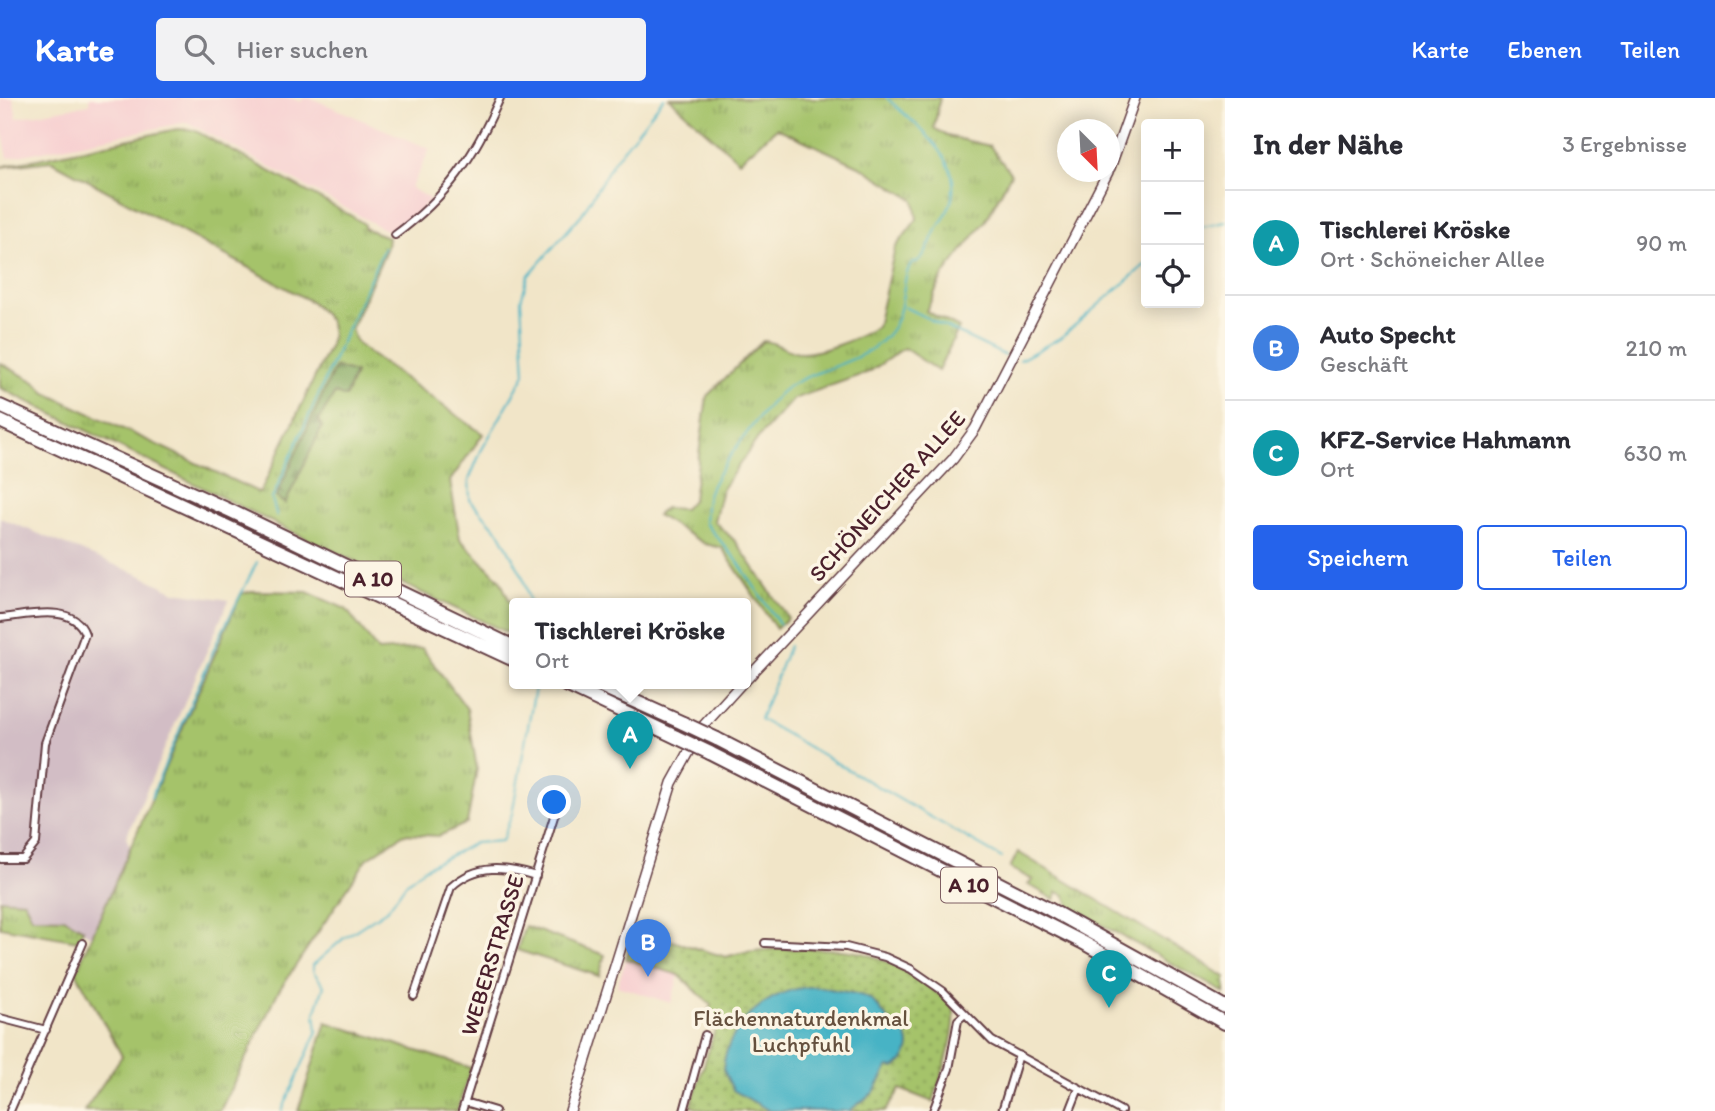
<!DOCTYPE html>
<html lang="de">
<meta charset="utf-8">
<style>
body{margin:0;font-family:Itim,sans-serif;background:#f2f2f3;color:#2b2b33}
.controls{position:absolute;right:21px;top:21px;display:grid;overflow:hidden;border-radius:7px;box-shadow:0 4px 18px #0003}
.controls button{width:63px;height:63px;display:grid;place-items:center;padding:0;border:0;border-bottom:2px solid #e1e1e2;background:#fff;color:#2b2b33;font:35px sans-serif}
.compass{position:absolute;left:1057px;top:21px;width:63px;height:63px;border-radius:50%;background:#fff;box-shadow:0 4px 18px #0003;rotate:156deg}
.you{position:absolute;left:555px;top:705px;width:24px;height:24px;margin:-18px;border:5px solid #fff;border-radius:50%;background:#1a73e8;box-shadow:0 0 0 10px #1a73e833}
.badge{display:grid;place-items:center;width:46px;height:46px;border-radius:50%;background:#2563eb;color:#fff;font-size:23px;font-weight:700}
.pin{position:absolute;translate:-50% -58px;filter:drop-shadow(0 2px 4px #0008)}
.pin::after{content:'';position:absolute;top:37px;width:24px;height:21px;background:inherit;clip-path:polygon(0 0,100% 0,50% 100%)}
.popup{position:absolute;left:509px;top:500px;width:242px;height:91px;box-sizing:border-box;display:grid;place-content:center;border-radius:7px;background:#fff;filter:drop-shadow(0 2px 5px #0005);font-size:23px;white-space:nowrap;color:#7c7c81}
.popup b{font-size:26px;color:#2b2b33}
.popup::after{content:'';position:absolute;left:50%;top:100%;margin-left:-14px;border:14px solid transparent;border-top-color:#fff}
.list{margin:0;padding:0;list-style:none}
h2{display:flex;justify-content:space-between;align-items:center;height:91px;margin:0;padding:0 28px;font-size:30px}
h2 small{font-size:23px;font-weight:400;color:#7c7c81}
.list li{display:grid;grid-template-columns:46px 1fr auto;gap:21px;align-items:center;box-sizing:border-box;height:105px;padding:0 28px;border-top:2px solid #e1e1e2}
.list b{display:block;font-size:26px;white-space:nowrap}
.list p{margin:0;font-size:23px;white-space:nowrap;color:#7c7c81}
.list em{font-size:23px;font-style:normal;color:#7c7c81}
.actions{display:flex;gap:14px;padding:21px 28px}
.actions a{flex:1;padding:16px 0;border:2px solid #2563eb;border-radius:7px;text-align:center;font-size:24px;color:#2563eb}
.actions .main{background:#2563eb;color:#fff}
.icon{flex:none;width:38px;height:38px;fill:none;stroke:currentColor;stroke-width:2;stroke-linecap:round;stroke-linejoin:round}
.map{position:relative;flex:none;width:1225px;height:1013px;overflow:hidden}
header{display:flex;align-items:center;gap:42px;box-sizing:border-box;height:98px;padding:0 35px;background:#2563eb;color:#fff}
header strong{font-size:33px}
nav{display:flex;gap:38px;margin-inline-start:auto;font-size:24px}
.search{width:490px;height:63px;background:#f2f2f3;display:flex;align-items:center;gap:18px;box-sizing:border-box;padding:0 24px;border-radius:7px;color:#7c7c81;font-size:26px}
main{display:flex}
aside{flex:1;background:#fff}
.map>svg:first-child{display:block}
.built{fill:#f7cfd0}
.industrial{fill:#d2bdc5}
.grass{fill:url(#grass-tufts);stroke:#78714b;stroke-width:2;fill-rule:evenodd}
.forest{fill:url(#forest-firs);stroke:#676445;stroke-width:2}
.park{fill:url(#park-dots);stroke:#78714b;stroke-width:2}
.water{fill:#47b3c5;stroke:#486978;stroke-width:2}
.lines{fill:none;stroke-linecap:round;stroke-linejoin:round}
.stream{stroke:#47b3c5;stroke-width:2}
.street-casing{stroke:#633d43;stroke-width:10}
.secondary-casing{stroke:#633d43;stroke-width:12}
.highway-casing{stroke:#633d43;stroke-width:16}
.street{stroke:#fff;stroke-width:6}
.secondary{stroke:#fff;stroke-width:9}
.highway{stroke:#fff;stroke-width:12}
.highway-bridge-casing{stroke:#633d43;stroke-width:16;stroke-linecap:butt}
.highway-bridge{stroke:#fff;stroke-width:12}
.labels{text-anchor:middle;stroke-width:7;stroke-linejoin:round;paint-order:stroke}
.shield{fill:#fcf5e5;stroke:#7f5f63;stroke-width:2}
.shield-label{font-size:21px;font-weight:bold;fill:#4a1f2b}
.street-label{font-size:23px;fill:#4a1f2b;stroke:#fcf5e5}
.park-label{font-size:23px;fill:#65503e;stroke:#fcf5e5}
</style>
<header>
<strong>Karte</strong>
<div class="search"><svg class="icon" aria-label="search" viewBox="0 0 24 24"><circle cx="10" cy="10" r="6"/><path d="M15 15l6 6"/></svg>Hier suchen</div>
<nav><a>Karte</a><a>Ebenen</a><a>Teilen</a></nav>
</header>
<main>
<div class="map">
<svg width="1225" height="1013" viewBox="0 0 1225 1013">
<defs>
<pattern id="grass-tufts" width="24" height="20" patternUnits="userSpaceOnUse" patternTransform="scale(1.75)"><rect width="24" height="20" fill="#a5c36b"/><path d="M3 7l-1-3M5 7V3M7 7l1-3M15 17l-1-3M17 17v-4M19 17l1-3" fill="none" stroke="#889e58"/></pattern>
<pattern id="forest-firs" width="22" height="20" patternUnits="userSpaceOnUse" patternTransform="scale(1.75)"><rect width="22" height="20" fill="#84a95f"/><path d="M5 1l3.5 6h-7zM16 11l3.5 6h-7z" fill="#6e894f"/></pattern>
<pattern id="park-dots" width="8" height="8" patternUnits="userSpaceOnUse" patternTransform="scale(1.75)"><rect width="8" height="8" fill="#a5c36b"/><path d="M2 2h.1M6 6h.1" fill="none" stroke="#889e58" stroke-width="1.8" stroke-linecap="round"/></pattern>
</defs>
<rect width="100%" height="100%" fill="#fcf5e5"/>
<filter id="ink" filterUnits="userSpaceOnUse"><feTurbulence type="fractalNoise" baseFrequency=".0143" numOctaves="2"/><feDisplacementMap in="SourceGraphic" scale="14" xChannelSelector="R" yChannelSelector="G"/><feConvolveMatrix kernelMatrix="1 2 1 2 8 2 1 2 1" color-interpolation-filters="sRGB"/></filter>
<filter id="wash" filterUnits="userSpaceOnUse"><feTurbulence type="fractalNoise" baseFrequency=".00686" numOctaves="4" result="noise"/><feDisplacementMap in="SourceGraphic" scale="28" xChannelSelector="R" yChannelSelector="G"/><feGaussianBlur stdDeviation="1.57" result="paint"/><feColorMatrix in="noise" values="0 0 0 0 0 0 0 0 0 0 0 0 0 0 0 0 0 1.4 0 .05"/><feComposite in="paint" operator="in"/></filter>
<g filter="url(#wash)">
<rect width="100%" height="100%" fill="#f1e5c8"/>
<path class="built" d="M0 0H13L17 20 90 6 89 0H291L301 4 303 0H311L430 51 411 90 431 102 393 136 187 24 8 60 0 23Z
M626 861 679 877 671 905 617 888Z"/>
<path class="industrial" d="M0 420 140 477 175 494 229 502 126 739 130 749 92 839 64 820 31 819 24 803 0 801Z"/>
<path class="grass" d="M669 0H940L934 30 947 38 990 48 1011 76 986 122 942 179 926 213 959 230 938 273 904 250 869 274 793 301 758 340 722 391 714 423 736 444 788 520 776 531 722 450 705 446 657 417 664 410 684 411 693 401 707 298 763 243C776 244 783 251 794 254 812 260 861 239 877 229L895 150 917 121 914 102 859 68 777 30 739 63Z
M177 31 194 32 350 117 364 126V130L388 139 387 149 351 231 356 244 367 254 483 336 450 383 460 441 500 482 514 513V538L284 430 0 290V265L35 284 46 295 260 395 330 247C336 225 326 217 310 203L52 63 0 69ZM336 269 355 276 346 298 335 295 319 322 322 329 284 405 276 399Z
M251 493 307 494 346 511 378 553 422 550 467 611 477 671 467 725 439 738 404 736 367 761 278 894 220 1013H84L122 958 76 874 241 496Z
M1018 754 1225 879V895L1070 809 1065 797 1057 794 1055 802 1028 786 1033 782 1010 770Z
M0 801 24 803 32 819 64 820 83 831 77 843 0 829Z
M525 828 605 857 599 878 517 852Z
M326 924 471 970 457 1013H298Z"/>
<path class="forest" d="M335 269 355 275 345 299 335 295 319 322 322 329 285 406 276 399Z"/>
<path class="park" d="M635 832 726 859C754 848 844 848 872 858 901 867 927 889 952 905 961 928 940 980 933 1004L900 991 886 1013H706L691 1008 715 932 705 923 711 907 679 877 626 861Z"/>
<path class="water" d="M822 889C836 893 853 894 866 899 879 905 883 918 893 927 895 930 900 931 902 933 916 945 906 962 895 970L888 969 874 994 849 1013H770L733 992 723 971C727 923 776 885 822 889Z"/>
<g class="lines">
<path class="stream" d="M1199 130 1225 124
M904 209 1004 257
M1020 262 1060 240 1146 166
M277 419 272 401 384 149
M530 505 522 477 499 434 470 402 469 382 481 353 525 276 521 202 528 178 582 116 614 63 664 0
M780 527 736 461 705 425C706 416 705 403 709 394 716 374 768 304 785 291 817 268 867 267 891 232 906 212 901 179 911 167 915 163 917 165 920 161 929 154 931 138 938 129 980 72 927 38 887 0
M789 548 760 621 1002 760
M151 700 217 544 257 464
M282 1013 317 933 315 915 324 888 313 873V867L344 840 388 811 407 784 425 770 475 745 502 743 512 716 535 590"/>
</g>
</g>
<g filter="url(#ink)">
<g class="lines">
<defs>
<path id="street" d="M395 137C448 98 474 59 500 0
M0 520C26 518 74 504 85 536L45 645 36 745 23 761H0
M765 845 846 849 885 859 911 871 943 893 992 943 1121 1013
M414 898 451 789C477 765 505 769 536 778
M0 920 46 932
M465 1004 495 1013
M10 1013 83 845
M462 1013 556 712
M684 1013 705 937
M933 1013 949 971 958 922 964 917
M1002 1013 1019 957
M1070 1013 1079 990"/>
<path id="secondary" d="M1110 70 1135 0
M746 582 953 361 975 331 1108 74
M570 1013 672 685 704 627 742 585"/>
<path id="highway" d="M0 308 231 413 514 549
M0 323 514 562
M562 585 676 639
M594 585 683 625
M717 641 1049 811 1225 909
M710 655 1082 844 1225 925"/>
</defs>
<use href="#street" class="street-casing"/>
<use href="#secondary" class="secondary-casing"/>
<use href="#highway" class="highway-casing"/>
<use href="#street" class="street"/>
<use href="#secondary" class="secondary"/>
<use href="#highway" class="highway"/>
<defs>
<path id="highway-bridge" d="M683 625 717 641
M676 639 710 655"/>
</defs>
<use href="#highway-bridge" class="highway-bridge-casing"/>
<use href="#highway-bridge" class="highway-bridge"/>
</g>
</g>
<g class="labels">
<g class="shield">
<rect x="345" y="463.5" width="56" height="35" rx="5"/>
<rect x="941" y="769.5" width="56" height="35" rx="5"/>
</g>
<g class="shield-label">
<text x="373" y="488">A 10</text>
<text x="969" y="794">A 10</text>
</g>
<g class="street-label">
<text transform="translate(887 398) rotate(-48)" y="8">SCHÖNEICHER ALLEE</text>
<text transform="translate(492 857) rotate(-73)" y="8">WEBERSTRASSE</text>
</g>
<g class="park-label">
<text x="801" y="928">Flächennaturdenkmal<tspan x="801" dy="26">Luchpfuhl</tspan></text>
</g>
</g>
</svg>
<div class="controls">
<button>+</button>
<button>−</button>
<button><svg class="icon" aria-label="locate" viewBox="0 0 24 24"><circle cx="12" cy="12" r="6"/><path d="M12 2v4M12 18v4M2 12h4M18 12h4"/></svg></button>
</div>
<svg class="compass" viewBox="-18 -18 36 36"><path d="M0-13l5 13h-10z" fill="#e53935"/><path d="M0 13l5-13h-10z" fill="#7c7c81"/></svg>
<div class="you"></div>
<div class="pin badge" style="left:630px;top:671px;background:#0f9aa8">A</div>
<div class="popup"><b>Tischlerei Kröske</b>Ort</div>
<div class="pin badge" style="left:648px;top:879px;background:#3f7fe0">B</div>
<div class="pin badge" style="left:1109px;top:910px;background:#0f9aa8">C</div>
</div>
<aside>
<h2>In der Nähe<small>3 Ergebnisse</small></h2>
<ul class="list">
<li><span class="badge" style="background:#0f9aa8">A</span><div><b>Tischlerei Kröske</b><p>Ort · Schöneicher Allee</p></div><em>90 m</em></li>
<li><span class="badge" style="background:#3f7fe0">B</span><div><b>Auto Specht</b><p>Geschäft</p></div><em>210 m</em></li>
<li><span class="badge" style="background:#0f9aa8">C</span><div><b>KFZ-Service Hahmann</b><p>Ort</p></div><em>630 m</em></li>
</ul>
<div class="actions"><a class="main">Speichern</a><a>Teilen</a></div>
</aside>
</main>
